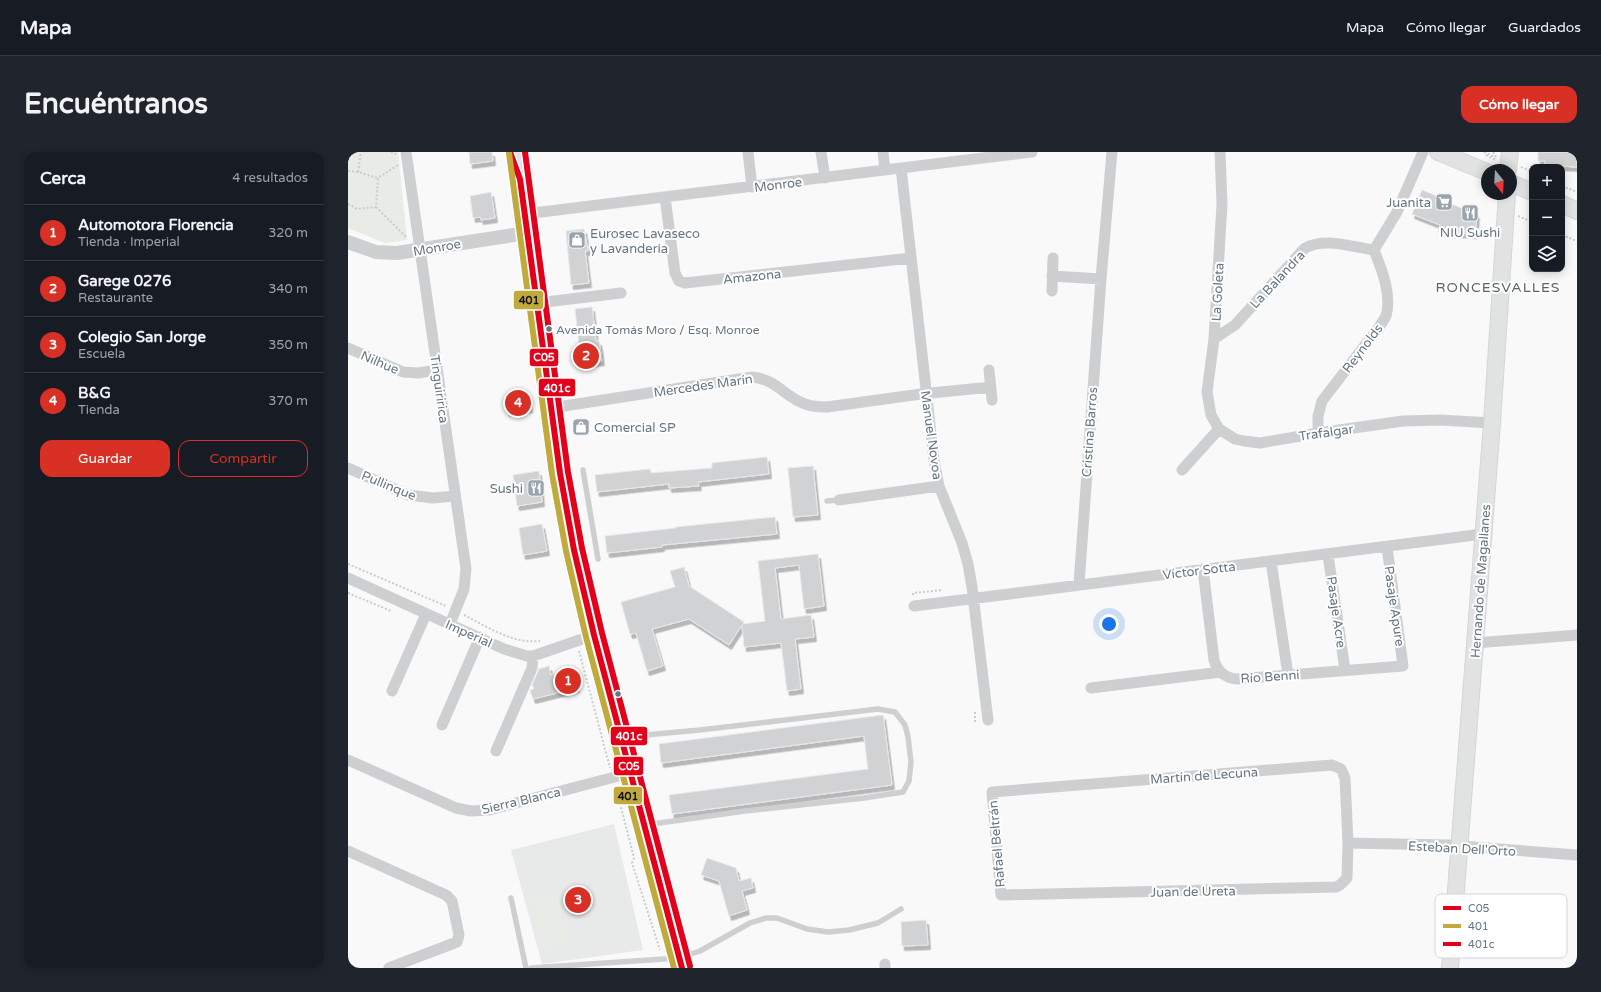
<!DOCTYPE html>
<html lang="es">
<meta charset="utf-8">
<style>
body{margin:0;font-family:"Varela Round",sans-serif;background:#20242c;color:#f1f3f6}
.controls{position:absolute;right:12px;top:12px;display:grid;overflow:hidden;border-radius:8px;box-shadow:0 2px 10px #0003}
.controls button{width:36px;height:36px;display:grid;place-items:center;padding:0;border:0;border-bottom:1px solid #363941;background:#171b24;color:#f1f3f6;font:20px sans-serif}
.compass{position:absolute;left:1133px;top:12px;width:36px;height:36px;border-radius:50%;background:#171b24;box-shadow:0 2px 10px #0003;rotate:162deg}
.you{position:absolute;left:761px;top:472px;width:14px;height:14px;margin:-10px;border:3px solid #fff;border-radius:50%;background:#1a73e8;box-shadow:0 0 0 6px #1a73e833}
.badge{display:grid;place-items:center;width:26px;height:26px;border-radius:50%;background:#d93025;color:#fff;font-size:13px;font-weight:700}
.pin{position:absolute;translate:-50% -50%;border:2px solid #fff;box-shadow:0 1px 4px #0006}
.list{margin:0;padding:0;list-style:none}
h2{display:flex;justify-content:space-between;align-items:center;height:52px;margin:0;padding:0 16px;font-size:17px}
h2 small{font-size:13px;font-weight:400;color:#9ea1a6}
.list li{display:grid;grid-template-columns:26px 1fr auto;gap:12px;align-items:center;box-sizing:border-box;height:56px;padding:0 16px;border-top:1px solid #363941}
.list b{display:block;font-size:15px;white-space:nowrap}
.list p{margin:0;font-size:13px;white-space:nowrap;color:#9ea1a6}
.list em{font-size:13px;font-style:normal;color:#9ea1a6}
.actions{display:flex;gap:8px;padding:12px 16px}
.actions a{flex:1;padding:9px 0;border:1px solid #d93025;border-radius:12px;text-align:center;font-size:14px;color:#d93025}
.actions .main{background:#d93025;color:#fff}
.icon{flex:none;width:22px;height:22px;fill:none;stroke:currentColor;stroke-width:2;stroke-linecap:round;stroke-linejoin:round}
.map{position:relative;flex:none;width:1229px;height:816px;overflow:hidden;border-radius:12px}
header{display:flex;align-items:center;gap:24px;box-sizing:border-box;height:56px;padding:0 20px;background:#171b24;border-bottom:1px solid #363941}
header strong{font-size:19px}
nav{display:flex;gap:22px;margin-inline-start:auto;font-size:14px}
.intro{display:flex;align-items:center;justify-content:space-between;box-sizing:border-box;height:96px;padding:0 24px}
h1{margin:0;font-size:28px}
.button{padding:10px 18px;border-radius:12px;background:#d93025;color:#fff;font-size:14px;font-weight:700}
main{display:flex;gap:24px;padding:0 24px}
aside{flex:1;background:#171b24;border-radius:12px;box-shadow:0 2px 10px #0003}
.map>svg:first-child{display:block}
.built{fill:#e8e9e9}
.green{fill:#e8ebe6}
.building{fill:#d0d2d3;stroke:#e8e8e8;filter:url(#shadow)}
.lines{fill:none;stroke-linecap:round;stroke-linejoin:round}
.secondary-casing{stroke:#d5d6d7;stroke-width:18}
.path{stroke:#cbcccd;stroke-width:2;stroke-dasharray:2 2;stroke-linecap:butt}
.service{stroke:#cecfd0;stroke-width:5.5}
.minor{stroke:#cecfd0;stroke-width:11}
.tertiary{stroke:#cecfd0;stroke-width:14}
.secondary{stroke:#e1e2e2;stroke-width:16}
.bus-1-casing{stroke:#fff;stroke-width:9}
.bus-2-casing{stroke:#fff;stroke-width:9}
.bus-3-casing{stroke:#fff;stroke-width:9}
.bus-1{stroke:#e2001a;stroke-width:6}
.bus-2{stroke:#c0aa3c;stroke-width:6}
.bus-3{stroke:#e2001a;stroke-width:6}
.bus-dot{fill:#657683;stroke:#fff;stroke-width:1.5}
.labels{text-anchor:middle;stroke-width:4;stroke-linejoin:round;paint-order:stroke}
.bus-label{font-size:12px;fill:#657683;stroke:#fff;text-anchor:start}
.street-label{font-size:13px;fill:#657683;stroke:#fff}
.poi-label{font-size:13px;fill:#657683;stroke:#fff;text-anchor:end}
.neighbourhood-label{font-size:14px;letter-spacing:1px;fill:#57646e;stroke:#fff}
.key{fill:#fff;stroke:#d1d6da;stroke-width:1}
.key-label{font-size:11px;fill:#657683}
.line-badge{stroke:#fff;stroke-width:1.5}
.badge-label{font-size:11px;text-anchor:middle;font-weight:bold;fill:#fff}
.pale-badge-label{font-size:11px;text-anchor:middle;font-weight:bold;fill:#111}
</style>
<header>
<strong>Mapa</strong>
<nav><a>Mapa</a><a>Cómo llegar</a><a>Guardados</a></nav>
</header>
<div class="intro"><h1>Encuéntranos</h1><a class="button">Cómo llegar</a></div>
<main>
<aside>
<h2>Cerca<small>4 resultados</small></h2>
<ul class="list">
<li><span class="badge">1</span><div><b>Automotora Florencia</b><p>Tienda · Imperial</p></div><em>320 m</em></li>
<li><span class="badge">2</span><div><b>Garege 0276</b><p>Restaurante</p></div><em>340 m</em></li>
<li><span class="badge">3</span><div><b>Colegio San Jorge</b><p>Escuela</p></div><em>350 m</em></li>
<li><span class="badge">4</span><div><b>B&amp;G</b><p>Tienda</p></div><em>370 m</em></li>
</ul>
<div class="actions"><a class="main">Guardar</a><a>Compartir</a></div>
</aside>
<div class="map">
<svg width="1229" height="816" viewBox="0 0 1229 816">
<defs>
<filter id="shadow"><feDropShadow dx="2.5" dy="4.5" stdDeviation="0" flood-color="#0004"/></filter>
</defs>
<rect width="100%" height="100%" fill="#f9f9f9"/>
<path class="built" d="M266 672 295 798 194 812 163 698Z"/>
<path class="green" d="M0 0H50L59 88 37 91 0 76Z
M209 742 220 790 196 796 184 748Z"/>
<path class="building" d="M121 0H144L145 9 122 12Z
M1190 0H1229V15L1197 13V9H1190Z
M1074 38 1103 50V52L1129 62 1127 82 1090 80 1092 73 1064 62Z
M143 40 147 66 133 68 132 65 125 66 122 44Z
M236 77 240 99H237L241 131 223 133 218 79Z
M244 155 248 189H251L254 209 233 212 227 157Z
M180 243 182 256 159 260 157 246Z
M419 305 421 322 350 330 351 334 321 336V332L249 340 247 323 302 317 303 321 364 316V311Z
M465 314 470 363 445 365 440 316Z
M191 319 194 350 169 354 165 323Z
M427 365 429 382 314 393V395L259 401 257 384 328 376V375Z
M194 372 199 399 175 403 171 376Z
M470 402 476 454 456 457 451 413 427 416 433 467 463 463 466 485 447 487 453 537 439 539 433 491 396 495 394 473 381 493 341 467 304 477 315 514 299 519 288 481 282 482 273 450 327 435 322 419 336 415 341 434 396 470 395 472 417 469 410 409Z
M201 514 203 523 220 518 226 522 229 536 185 547 182 538 186 537 184 533 191 517Z
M535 563 544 633 324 662 321 643 520 617 516 584 313 611 311 592Z
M359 706 388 716 391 729 403 726 405 736 394 739 399 758 381 764 371 729 353 723Z
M578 768 580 793 554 794 553 770Z"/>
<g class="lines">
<defs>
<path id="secondary" d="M169 0 212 321 226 398 246 483 334 816
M1090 0 1139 20
M1160 18 1162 0
M1163 31 1184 40
M1214 52 1229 59
M1102 816 1144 271 1159 42"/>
</defs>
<use href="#secondary" class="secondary-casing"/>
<path class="path" d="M43 0 48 2
M1136 0 1147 5
M1145 0 1148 5
M1138 3 1148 8
M1173 15 1184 20
M0 19 10 20 30 26
M10 20 13 0
M1214 34 1229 40
M0 52 9 57 28 55 30 26 50 13
M28 55 59 86
M1170 64 1184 70
M1214 83 1229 89
M0 412 98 454
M0 441 43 459
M565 443V441L595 438
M116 463C140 475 164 492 192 489
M231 499 262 616
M627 560V569H629
M268 636 286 706 284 711 312 798"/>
<path class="service" d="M235 318 250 407
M479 349 491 348
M275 585 352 578 530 557 547 560 557 573 560 585 563 610 561 629 555 640 516 646 397 659 297 673
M163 746 178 816
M183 816 331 806 352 799 402 771 418 766H429L459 777 480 780 501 778 530 771 553 757"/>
<path class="minor" d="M58 0 118 417 116 437 102 472
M400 0 404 35
M473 0 477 26
M535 0 537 18
M872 0 874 52 866 187 859 240 863 263 871 277 887 287 896 289 912 291 970 281 1055 269 1092 268 1144 271
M553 16 586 308 591 334 614 391 620 412 624 435 640 568
M317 45 327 121 331 129 337 131 563 106
M177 62 684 0
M1026 98 1049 60 1075 0
M704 124 753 127
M704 139 705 106
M189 151 273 141
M866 187 887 173 957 96C978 85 1003 95 1026 98
M0 196 55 220 70 221 89 218
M641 218 644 248
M203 256 404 225C428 227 437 245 457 252 465 255 471 255 479 255L573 242 643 235
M970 281V264L974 249 1031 175C1033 172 1036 168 1038 164 1044 143 1034 118 1026 98
M0 316 60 343 85 346 107 344
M834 318 871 277
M491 348 591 334
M980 403 997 518
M923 409 940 523
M855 417 866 508C870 520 877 526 889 527L1055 514 1039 395
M0 426 156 497 179 504H185L246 483
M731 432 753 127 764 0
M566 454 1135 382
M1127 491 1229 483
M743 536 873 520
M44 539 78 462
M94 573 132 485
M148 599 184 516 185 504
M0 608 108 656 123 659 141 658 282 621
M984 613 993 617 997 626 1000 691 999 726 992 733 988 735 653 743 644 640Z
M1000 691 1100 693 1229 703
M0 699 98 743 104 749 111 783 109 790 41 816
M1104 793 1153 797
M537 812V816"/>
<path class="tertiary" d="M0 90 28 100 49 101 179 81"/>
<use href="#secondary" class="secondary"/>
<defs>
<path id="bus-1" d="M162 0 172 27 212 321 226 398 246 483 334 816"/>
<path id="bus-2" d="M161 1 204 322 218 399 238 485 326 816"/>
<path id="bus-3" d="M177 0 220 320 234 396 254 481 342 814"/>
</defs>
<use href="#bus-1" class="bus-1-casing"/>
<use href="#bus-2" class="bus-2-casing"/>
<use href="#bus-3" class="bus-3-casing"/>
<use href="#bus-1" class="bus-1"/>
<use href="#bus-2" class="bus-2"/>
<use href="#bus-3" class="bus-3"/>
</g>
<defs>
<symbol id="supermarket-square" viewBox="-11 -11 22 22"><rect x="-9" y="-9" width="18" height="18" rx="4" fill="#99a4ac" stroke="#fff"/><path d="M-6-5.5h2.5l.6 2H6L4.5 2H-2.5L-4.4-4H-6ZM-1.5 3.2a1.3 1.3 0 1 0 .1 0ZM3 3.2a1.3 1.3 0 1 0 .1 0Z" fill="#fff"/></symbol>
<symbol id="restaurant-square" viewBox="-11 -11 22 22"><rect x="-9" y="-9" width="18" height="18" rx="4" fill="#99a4ac" stroke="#fff"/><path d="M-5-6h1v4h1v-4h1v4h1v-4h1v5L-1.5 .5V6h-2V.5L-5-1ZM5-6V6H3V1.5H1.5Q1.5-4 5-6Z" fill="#fff"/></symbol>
<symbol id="shop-square" viewBox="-11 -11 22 22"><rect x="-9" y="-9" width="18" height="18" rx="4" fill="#99a4ac" stroke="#fff"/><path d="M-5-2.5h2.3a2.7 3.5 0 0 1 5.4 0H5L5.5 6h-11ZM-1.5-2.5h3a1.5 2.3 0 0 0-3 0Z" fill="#fff"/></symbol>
</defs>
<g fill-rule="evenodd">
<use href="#supermarket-square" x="1086" y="40" width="20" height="20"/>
<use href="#restaurant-square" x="1112" y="51" width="20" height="20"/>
<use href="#shop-square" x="219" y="78" width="20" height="20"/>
<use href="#shop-square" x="223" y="265" width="20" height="20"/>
<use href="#restaurant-square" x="178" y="326" width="20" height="20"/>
</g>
<g class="bus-dot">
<circle cx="201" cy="177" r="3.5"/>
<circle cx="270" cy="542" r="3.5"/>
</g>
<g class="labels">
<g class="bus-label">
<text x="208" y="182">Avenida Tomás Moro / Esq. Monroe</text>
</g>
<g class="street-label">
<text transform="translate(430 32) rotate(-7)" y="5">Monroe</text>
<text transform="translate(89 95) rotate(-10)" y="5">Monroe</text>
<text transform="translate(404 124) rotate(-6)" y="5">Amazona</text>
<text transform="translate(929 127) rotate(-47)" y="5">La Balandra</text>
<text transform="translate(869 140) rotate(-87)" y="5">La Goleta</text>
<text transform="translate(1014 196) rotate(-53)" y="5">Reynolds</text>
<text transform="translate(32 210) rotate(23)" y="5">Nilhue</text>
<text transform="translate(355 233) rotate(-8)" y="5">Mercedes Marín</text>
<text transform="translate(92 237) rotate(82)" y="5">Tinguiririca</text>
<text transform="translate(741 280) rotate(-86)" y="5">Cristina Barros</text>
<text transform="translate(978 280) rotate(-8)" y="5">Trafalgar</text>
<text transform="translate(584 283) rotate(82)" y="5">Manuel Novoa</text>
<text transform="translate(41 333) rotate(22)" y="5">Pullinque</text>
<text transform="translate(851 418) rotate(-7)" y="5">Víctor Sotta</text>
<text transform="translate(1132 429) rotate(-86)" y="5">Hernando de Magallanes</text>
<text transform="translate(1047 454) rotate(82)" y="5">Pasaje Apure</text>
<text transform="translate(989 460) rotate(82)" y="5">Pasaje Acre</text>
<text transform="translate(121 481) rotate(24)" y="5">Imperial</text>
<text transform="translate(922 524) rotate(-4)" y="5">Río Benni</text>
<text transform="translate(856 623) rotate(-4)" y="5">Martín de Lecuna</text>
<text transform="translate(173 648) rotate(-13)" y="5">Sierra Blanca</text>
<text transform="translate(648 692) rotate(-95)" y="5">Rafael Beltrán</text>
<text transform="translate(1114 696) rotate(3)" y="5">Esteban Dell'Orto</text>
<text transform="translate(845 739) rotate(-1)" y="5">Juan de Ureta</text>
</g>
<g class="poi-label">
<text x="1083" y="55">Juanita</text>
<text x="1122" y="85" text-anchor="middle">NIU Sushi</text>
<text x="242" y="86" text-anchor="start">Eurosec Lavaseco<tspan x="242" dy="15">y Lavanderia</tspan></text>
<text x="246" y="280" text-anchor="start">Comercial SP</text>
<text x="175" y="341">Sushi</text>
</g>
<g class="neighbourhood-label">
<text x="1150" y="140">RONCESVALLES</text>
</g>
</g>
<rect x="1087" y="742" width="132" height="64" rx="6" class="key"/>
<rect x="1095" y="754" width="18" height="4" fill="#e2001a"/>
<rect x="1095" y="772" width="18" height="4" fill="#c0aa3c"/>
<rect x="1095" y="790" width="18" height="4" fill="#e2001a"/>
<g class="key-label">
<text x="1120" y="760">C05</text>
<text x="1120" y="778">401</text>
<text x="1120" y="796">401c</text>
</g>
<g class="line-badge">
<rect x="165" y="138" width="31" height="20" rx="4" fill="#c0aa3c"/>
<rect x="181" y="196" width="30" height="19" rx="4" fill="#e2001a"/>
<rect x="190" y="226" width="38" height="19" rx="4" fill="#e2001a"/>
<rect x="262" y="574" width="38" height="20" rx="4" fill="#e2001a"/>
<rect x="265" y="604" width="31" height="20" rx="4" fill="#e2001a"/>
<rect x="265" y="634" width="30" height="19" rx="4" fill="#c0aa3c"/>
</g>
<g class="badge-label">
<text x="196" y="209">C05</text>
<text x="209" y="240">401c</text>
<text x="281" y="588">401c</text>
<text x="281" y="618">C05</text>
</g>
<g class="pale-badge-label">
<text x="181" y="152">401</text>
<text x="280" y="648">401</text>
</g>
</svg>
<div class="controls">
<button>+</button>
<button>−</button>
<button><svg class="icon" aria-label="layers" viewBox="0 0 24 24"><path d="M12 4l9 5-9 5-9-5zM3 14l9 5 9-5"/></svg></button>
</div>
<svg class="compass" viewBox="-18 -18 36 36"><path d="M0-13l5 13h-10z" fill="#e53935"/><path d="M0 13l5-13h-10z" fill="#9ea1a6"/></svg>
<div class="you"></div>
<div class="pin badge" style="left:220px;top:529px">1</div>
<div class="pin badge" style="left:238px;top:204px">2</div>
<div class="pin badge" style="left:230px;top:748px">3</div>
<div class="pin badge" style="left:170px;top:251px">4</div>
</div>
</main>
